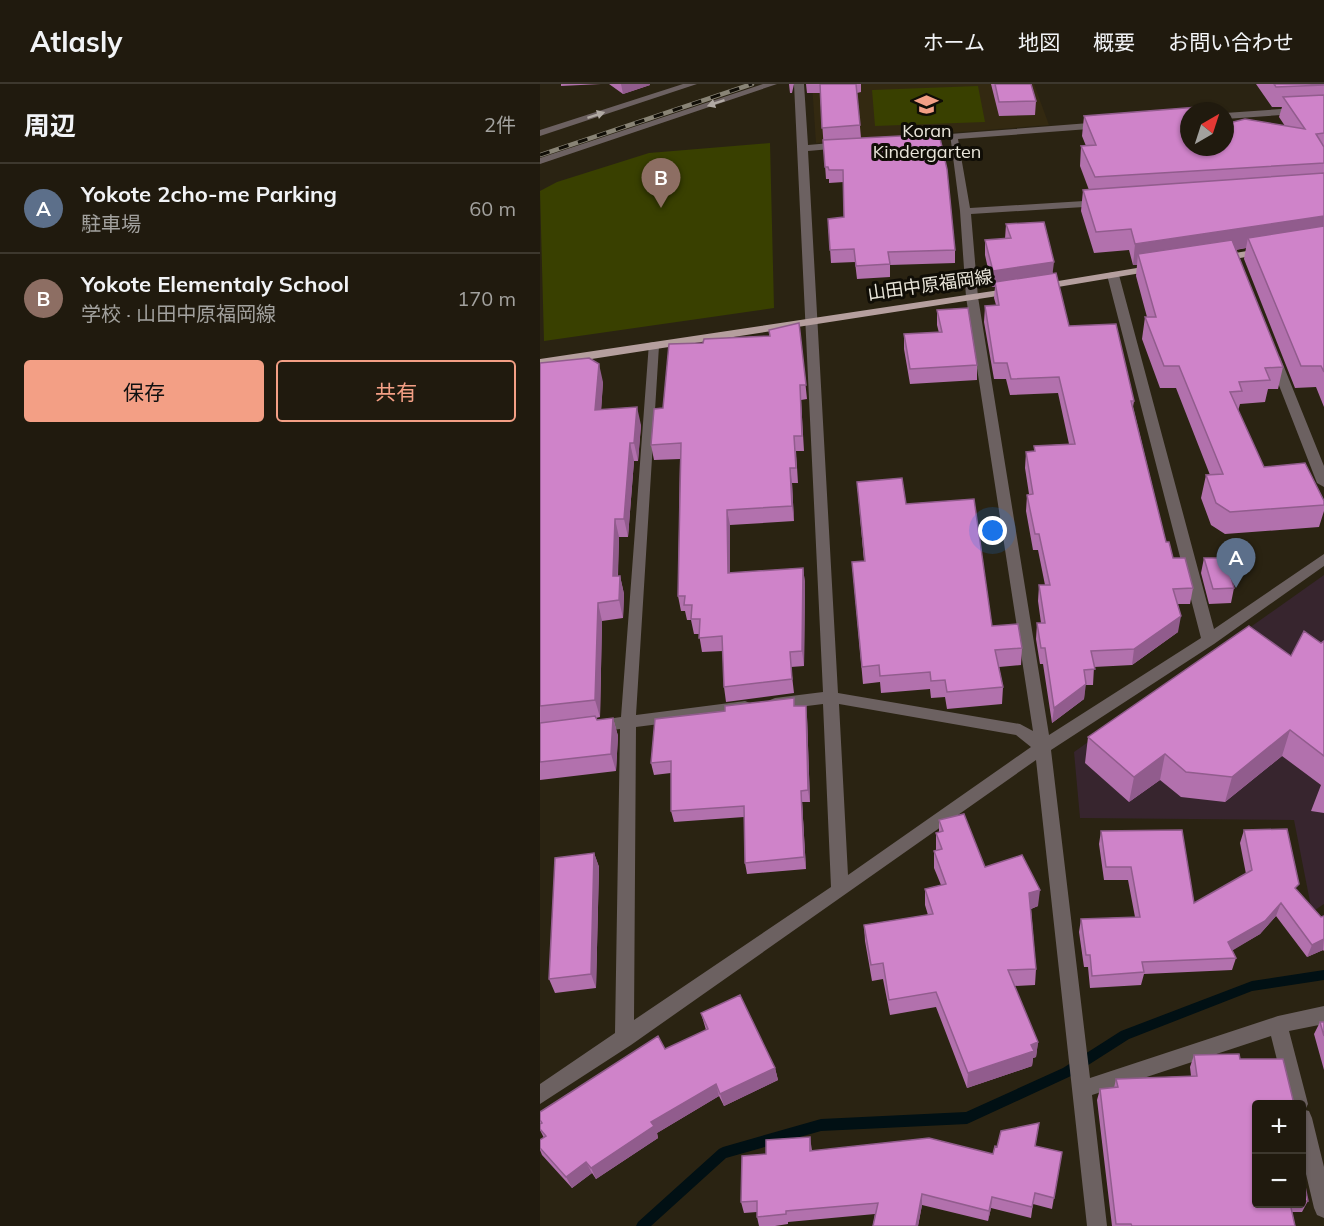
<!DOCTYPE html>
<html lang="ja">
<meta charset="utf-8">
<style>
body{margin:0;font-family:Mulish,"Noto Sans JP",sans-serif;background:#282317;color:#f1f3f6}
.controls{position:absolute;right:18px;bottom:18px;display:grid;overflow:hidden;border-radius:6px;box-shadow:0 2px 4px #0004}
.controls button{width:54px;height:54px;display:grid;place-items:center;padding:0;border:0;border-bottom:2px solid #3d382e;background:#201a0e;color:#f1f3f6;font:30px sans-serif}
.compass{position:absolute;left:640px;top:18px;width:54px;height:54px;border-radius:50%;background:#201a0e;box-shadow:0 2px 4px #0004;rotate:39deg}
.you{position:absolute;left:453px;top:447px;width:21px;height:21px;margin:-15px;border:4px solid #fff;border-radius:50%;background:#1a73e8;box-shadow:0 0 0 9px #1a73e833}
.badge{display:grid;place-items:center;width:39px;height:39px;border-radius:50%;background:#f39f85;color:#fff;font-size:20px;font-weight:700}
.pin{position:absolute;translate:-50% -50px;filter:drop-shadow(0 2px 3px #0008)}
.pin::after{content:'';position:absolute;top:32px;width:21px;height:18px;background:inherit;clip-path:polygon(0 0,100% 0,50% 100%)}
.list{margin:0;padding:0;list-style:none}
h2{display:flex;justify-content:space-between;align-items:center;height:78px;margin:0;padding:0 24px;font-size:26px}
h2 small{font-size:20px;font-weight:400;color:#a2a19e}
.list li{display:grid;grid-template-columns:39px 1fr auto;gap:18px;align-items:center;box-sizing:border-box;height:90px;padding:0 24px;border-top:2px solid #3d382e}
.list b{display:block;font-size:22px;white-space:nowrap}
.list p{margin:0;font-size:20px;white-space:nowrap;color:#a2a19e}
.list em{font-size:20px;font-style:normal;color:#a2a19e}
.actions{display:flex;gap:12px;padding:18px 24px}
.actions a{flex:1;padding:14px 0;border:2px solid #f39f85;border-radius:6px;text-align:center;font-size:21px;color:#f39f85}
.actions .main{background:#f39f85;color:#111}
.map{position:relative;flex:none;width:784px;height:1142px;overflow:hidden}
header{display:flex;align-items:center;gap:36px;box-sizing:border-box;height:84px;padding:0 30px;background:#201a0e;border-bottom:2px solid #3d382e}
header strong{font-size:28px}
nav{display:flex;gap:33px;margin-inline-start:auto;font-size:21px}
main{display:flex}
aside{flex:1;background:#201a0e}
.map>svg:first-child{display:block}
.commercial{fill:#37252e}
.built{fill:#332911}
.green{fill:#394000}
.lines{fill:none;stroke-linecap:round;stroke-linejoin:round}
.stream{fill:#011014;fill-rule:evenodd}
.minor{fill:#6c6161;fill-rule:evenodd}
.major{fill:#b59f9e;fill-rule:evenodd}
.rail-casing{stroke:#898476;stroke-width:4.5}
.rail{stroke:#100d06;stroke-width:3;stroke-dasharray:10;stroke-linecap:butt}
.wall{fill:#b271ad}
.shaded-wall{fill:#915c8d}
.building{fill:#cf83c9;stroke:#915c8d;stroke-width:1.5}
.oneway{fill:#b1aaa4}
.labels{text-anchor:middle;stroke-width:6;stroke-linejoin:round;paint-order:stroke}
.far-poi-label{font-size:18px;fill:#e9e5da;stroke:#100d06}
.far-street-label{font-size:18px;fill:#e9e5da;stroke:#100d06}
</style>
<header>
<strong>Atlasly</strong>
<nav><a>ホーム</a><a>地図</a><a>概要</a><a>お問い合わせ</a></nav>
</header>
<main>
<aside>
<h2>周辺<small>2件</small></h2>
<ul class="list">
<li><span class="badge" style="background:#5c6f8a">A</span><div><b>Yokote 2cho-me Parking</b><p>駐車場</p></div><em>60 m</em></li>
<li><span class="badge" style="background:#8d6e63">B</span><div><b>Yokote Elementaly School</b><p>学校 · 山田中原福岡線</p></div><em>170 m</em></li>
</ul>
<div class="actions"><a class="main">保存</a><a>共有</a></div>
</aside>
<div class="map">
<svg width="784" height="1142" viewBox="0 0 784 1142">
<rect width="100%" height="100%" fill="#2a2312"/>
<path class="commercial" d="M784 491V820L772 828 754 736 540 734 534 668Z"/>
<path class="built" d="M272 0H494L509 41 276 59Z"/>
<path class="green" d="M438 2 445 38 335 42 332 6Z
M230 59 234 224 4 257 0 107 17 98 109 69Z"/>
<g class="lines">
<path class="stream" d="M784 886V896L712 907 589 955 531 992 427 1040 281 1047 186 1074 111 1142H96L98 1138 179 1065 183 1063 281 1035 426 1028 523 984 581 947 712 897Z"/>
<path class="minor" d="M143 0H157L0 52V46Z
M223 0H237L0 80V74Z
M254 0H264L268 61 302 58 307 61 302 64 268 67 298 609 480 640 493 647 426 213 420 127 410 50 562 38 567 41 562 44 418 55 430 124 560 116 565 119 560 122 431 130 438 213 509 651 661 554 567 191 569 189 573 188 579 191 674 545 784 470V482L674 560 511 666 550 994 738 932 784 922V940L749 947 768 1020 765 1026 769 1027 772 1034 784 1083V1134L777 1131 774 1124 762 1073V1020H748L731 952 552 1011 567 1142H547L496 676 91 961 0 1020V1000L75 949 80 645 54 648 48 646 46 642 48 638 81 633 109 259 113 258 119 262 96 631 205 617 210 619 213 623 210 627 205 629 96 643 94 936 291 803 283 620 235 626 230 624 227 620 230 616 235 614 283 608ZM299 620 476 651 491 663 308 791Z
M784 22V28L685 35V29Z
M734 269 740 273 784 382V403L777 399 728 273Z"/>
<path class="major" d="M725 164 730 167 729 169 677 178 671 175 677 172Z
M615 181 619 182V186L500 206 494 203 500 200Z
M473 204 477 205V209L0 283V275Z"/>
<defs>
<path id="rail" d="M0 71 212 0"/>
</defs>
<use href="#rail" class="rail-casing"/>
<use href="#rail" class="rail"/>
</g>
<path class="wall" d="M21 0H61L21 2Z
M69 0H110V1L83 10Z
M249 0H254L252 9H250Z
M266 0H321V8L317 9 321 54 415 166V179L350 181V193L317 195 315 178 291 179 288 135 304 133V98L289 99V95H286L280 9H267Z
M451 0H491L496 17 495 31 459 32Z
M716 0H784V323L776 303 755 304 704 175 706 164 696 166 743 283 738 305H728L725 318 700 320 698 327 724 383 784 417V427L779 443 685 450 671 441 661 414 666 391H670L636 304H620L602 255 605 233H607L596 192 597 181H593L589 166 554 169 541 127 543 106H549L540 82 541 62H546L542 52 544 32 649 63 745 42 739 33 742 23H732Z
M466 140 513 189 529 242 594 317 593 323 626 458 633 474 653 504 650 520H638V548L592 581 554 583 553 601H545L544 615 512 639 503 580H500L496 555 497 539H501L498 517 499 501H505L498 466H493L486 427 487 411 489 410 485 384 486 368 494 367V362L529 360 518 309 470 311 466 295H454L444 238 445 222 456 221 454 214 455 203H452L445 171V156L465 155Z
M397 226 437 281V296L370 300 364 265V250L399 249 397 241Z
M259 239 267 315 261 316 264 367H256L258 399H252L254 437 190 441V489L263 484 265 499 264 582 251 583 254 609 186 618 184 603 183 567 162 568 159 550H154L151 536H147L145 527H141L138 512 140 375 114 376 111 361 163 259 229 252V246Z
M0 279 63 298 61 326 101 341 98 377H94L88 453H79L78 492H80L84 510 83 534 62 537 60 633 56 634 57 636 73 634 78 652 76 687 0 696Z
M317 398 366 420 452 542 482 564 481 581 459 583 463 603 462 620 407 625 405 613 391 614 390 605 341 609 340 598 323 600 312 478 324 477Z
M664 474 694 504 691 519 669 520 661 489Z
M784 557V729L771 727 781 701 742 672 685 718 641 713 620 696 589 718 545 679 548 653 751 572Z
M255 622 267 633 270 718H262L266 785 207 790 205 779 204 733 134 738 131 727V689L114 691 111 679Z
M399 736 445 783 498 822 491 825 496 885 495 901 474 902 498 958 496 973 493 974 492 982 427 1004 396 923 350 931 343 895 332 897 325 857 324 841 388 831 385 821V805L401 801 394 784V767L396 766V749L399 748Z
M704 746 781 833 784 832V867L783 866 767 873 736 832 720 850 692 866 696 874 692 886 604 890 601 901 550 904 548 883H544L539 848 541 835 595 833 588 796H564L559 760 561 747 654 819 706 790 700 759Z
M54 769 59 783 56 904 15 909 9 895Z
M161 929 235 984 238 996 184 1022 179 1012 117 1049 118 1054 56 1095 52 1089 32 1104 2 1071 0 1066V1056L4 1054 0 1046V1028L125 965 166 946Z
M780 938H784V986L774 950Z
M654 971 717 1119H762V1088L768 1117 762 1128H752L755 1142H572L557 1016 560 1005 574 1004 576 995 651 992 650 983Z
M499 1039 495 1062 522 1068 512 1125 493 1120 491 1134 451 1124 448 1137 382 1121 378 1142H333L335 1130 248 1138V1140L235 1142H219L217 1133V1128L204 1129 201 1118 226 1070 270 1053 272 1067 453 1070 457 1063Z"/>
<path class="shaded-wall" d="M81 0H110V1L83 10Z
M784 132V153L708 154 706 164 601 180 598 170 597 181H593L595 160Z
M514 178 512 194 455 198V203H452L453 187Z
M59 280 63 298 60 344 55 326Z
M97 323 101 341 98 377 94 359Z
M90 359 94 377 88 453 84 435Z
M250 384 252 399 254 437 252 422Z
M187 426 190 441V504L188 489Z
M75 435 79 453 77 510 73 492Z
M263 484 265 499 264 582 262 567Z
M80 492 84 510 83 534 79 516Z
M58 519 62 537 60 633 55 616Z
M641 532 638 548 592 581 594 565Z
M546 600 544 615 512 639 514 624Z
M266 622 267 633 270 718 268 706Z
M73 634 78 652 76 687 71 670Z
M750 646 742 672 685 718 692 693Z
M625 670 620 696 589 718 594 693Z
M261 707 262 718 266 785 264 773Z
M54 769 59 783 56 904 51 890Z
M500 806 498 822 488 826 489 809Z
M741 819 736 832 720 850 685 871 688 858Z
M784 855 783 866 767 873 772 861Z
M498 958 496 973 493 974 492 982 427 1004 428 989Z
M235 984 238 996 184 1022 180 1010Z
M176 1000 179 1012 117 1049 118 1054 56 1095 51 1084 111 1038Z
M46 1078 52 1089 32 1104 26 1093Z
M382 1110V1121L378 1142H376Z
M452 1113 451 1124 448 1137 449 1127Z"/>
<path class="building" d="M280 0H316L320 41 282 44Z
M455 0H491L496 17 459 18Z
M734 0H784V1L736 3Z
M784 11V49L776 50 784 63V79L555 93 541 62 556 61 544 32 671 22 674 27H649V63H685V40L705 35 765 45 743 13Z
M399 50 407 85 415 166 348 168 350 180 316 182 314 165 290 166 288 135 304 133 303 86H289L288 83H285L283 56Z
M784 89V132L595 160 591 145 556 148 543 106Z
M504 138 514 178 453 187 445 156 471 154 466 140Z
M784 142V288L781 282H761L708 154Z
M692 156 743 283 725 284 730 296 699 298 702 307 690 308 724 383 765 379 784 417V421L690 428 676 419 666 391 683 390 639 282H624L605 233H616L598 170Z
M516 189 529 242 576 240 594 317H591L626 458H629L633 474H645L653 504 633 505 641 532 594 565 551 567 555 585 544 586 546 600 514 624 505 564H501L497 539H505L499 501H510L499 450H495L487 411 493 410 486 368 495 367 494 362 535 360 519 293 471 295 467 279H454L445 222 459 221 455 198Z
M428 224 437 281 370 285 364 250 402 248 397 226Z
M259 239 266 301H260L262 352H254L256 384H250L252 422 187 426 188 489 263 484 262 567 250 568 252 595 184 603 182 552 159 554 160 535H151L152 521H144L145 512H138L141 359 111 361 114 325 123 324 129 260 163 259 164 255 230 252 229 246Z
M49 274 59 280 55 326 97 323 94 359H90L84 435H75L73 492H80L79 516 58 519 55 616 0 622V279Z
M362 394 366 420 434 415 452 542 478 540 482 564 455 566 463 603 407 608 405 596 391 597 390 588 340 592 339 581 322 583 312 478 325 477 317 398Z
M664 474H686L694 504 673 505Z
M709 542 751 572 764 547 781 559 784 557V672L750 646 692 693 646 688 625 670 594 693 548 653Z
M254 614V622H266L268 706 261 707 264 773 205 779 204 722 131 727V677L111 679 115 635 185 627V622Z
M55 632 57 636 73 634 71 670 0 678V639Z
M424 730 445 783 482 771 500 806 489 809 496 885 468 886 498 958 491 961 494 967 428 989 396 908 349 916 343 879 331 881 324 841 393 830 385 805 406 800 394 767 402 765 396 749 403 747 399 736Z
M747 745 759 800 755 804 781 833 784 832V855L772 861 741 819 725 837 688 858 696 874 602 878 604 888 552 892 550 871H546L541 835 600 833 591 783H566L561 747 642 746 654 819 712 786 704 746Z
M54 769 51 890 9 895 15 774Z
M200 911 235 984 180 1010 176 1000 111 1038 114 1042 51 1084 46 1078 26 1093 0 1064V1056L6 1052 0 1045V1040L2 1039 0 1036V1028L118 952 125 965 168 945 161 929Z
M780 938H784V952Z
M699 970 700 975H743L754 1020H717V1119H750L755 1142H592L591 1140H576L560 1005 578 1003 576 995 657 992 654 971Z
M499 1039 495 1062 522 1068 514 1114 495 1109 492 1123 452 1113 449 1127 382 1110 376 1142H333L338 1119 246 1127V1130L217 1133V1117L201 1118 202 1072 226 1070V1056L270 1053V1067L389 1054 453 1070 455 1062 457 1063 461 1047Z
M762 1088 768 1117H762Z"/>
<defs><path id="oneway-solid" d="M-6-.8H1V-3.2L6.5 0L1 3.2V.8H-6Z" transform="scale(1.5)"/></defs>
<g class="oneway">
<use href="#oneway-solid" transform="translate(176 19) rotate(161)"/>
<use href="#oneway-solid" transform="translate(56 31) rotate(-18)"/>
</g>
<defs>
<symbol id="school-bare" viewBox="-9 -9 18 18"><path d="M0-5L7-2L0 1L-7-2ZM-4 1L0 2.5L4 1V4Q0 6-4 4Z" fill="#f39f85" stroke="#100d06" stroke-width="2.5" paint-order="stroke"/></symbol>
</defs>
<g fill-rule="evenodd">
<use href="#school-bare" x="370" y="4" width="33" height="33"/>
</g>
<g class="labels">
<g class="far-poi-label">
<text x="387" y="53">Koran<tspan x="387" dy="21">Kindergarten</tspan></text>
</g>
<g class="far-street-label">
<text transform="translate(390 201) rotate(-8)" y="6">山田中原福岡線</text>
</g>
</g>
</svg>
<div class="controls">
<button>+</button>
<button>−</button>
</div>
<svg class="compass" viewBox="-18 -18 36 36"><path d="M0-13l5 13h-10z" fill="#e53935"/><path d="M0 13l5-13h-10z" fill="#a2a19e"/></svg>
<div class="you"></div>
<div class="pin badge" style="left:696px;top:504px;background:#5c6f8a">A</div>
<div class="pin badge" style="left:121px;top:124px;background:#8d6e63">B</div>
</div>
</main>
